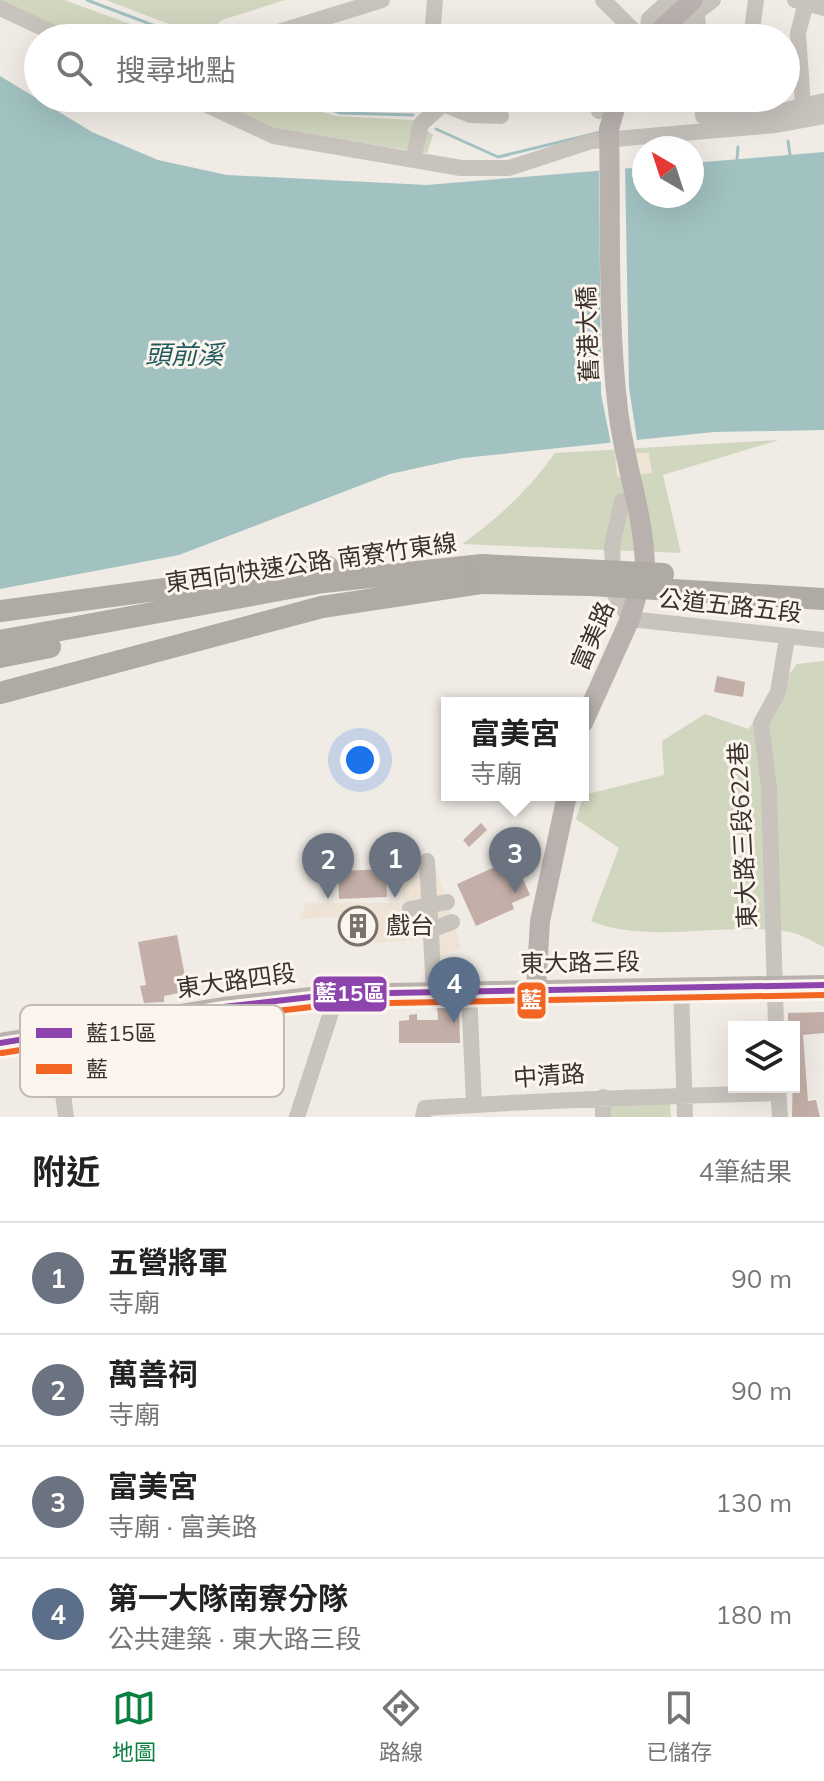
<!DOCTYPE html>
<html lang="zh-TW">
<meta charset="utf-8">
<style>
body{margin:0;font-family:Mulish,"Noto Sans TC",sans-serif;background:#f2f2f2;color:#222}
.controls{position:absolute;right:24px;bottom:24px;display:grid;overflow:hidden;border-radius:0px;box-shadow:0 8px 32px #0002}
.controls button{width:72px;height:72px;display:grid;place-items:center;padding:0;border:0;border-bottom:2px solid #e0e0e0;background:#fff;color:#222;font:40px sans-serif}
.compass{position:absolute;left:632px;top:136px;width:72px;height:72px;border-radius:50%;background:#fff;box-shadow:0 8px 32px #0002;rotate:321deg}
.you{position:absolute;left:360px;top:760px;width:28px;height:28px;margin:-20px;border:6px solid #fff;border-radius:50%;background:#1a73e8;box-shadow:0 0 0 12px #1a73e833}
.badge{display:grid;place-items:center;width:52px;height:52px;border-radius:50%;background:#0b8043;color:#fff;font-size:26px;font-weight:700}
.pin{position:absolute;translate:-50% -66px;filter:drop-shadow(0 2px 4px #0008)}
.pin::after{content:'';position:absolute;top:42px;width:28px;height:24px;background:inherit;clip-path:polygon(0 0,100% 0,50% 100%)}
.popup{position:absolute;left:441px;top:697px;width:148px;height:104px;box-sizing:border-box;display:grid;place-content:center;border-radius:0px;background:#fff;filter:drop-shadow(0 2px 6px #0005);font-size:26px;white-space:nowrap;color:#767676}
.popup b{font-size:30px;color:#222}
.popup::after{content:'';position:absolute;left:50%;top:100%;margin-left:-16px;border:16px solid transparent;border-top-color:#fff}
.list{margin:0;padding:0;list-style:none}
h2{display:flex;justify-content:space-between;align-items:center;height:104px;margin:0;padding:0 32px;font-size:34px}
h2 small{font-size:26px;font-weight:400;color:#767676}
.list li{display:grid;grid-template-columns:52px 1fr auto;gap:24px;align-items:center;box-sizing:border-box;height:112px;padding:0 32px;border-top:2px solid #e0e0e0}
.list b{display:block;font-size:30px;white-space:nowrap}
.list p{margin:0;font-size:26px;white-space:nowrap;color:#767676}
.list em{font-size:26px;font-style:normal;color:#767676}
.icon{flex:none;width:44px;height:44px;fill:none;stroke:currentColor;stroke-width:2;stroke-linecap:round;stroke-linejoin:round}
.map{position:relative;flex:none;width:824px;height:1117px;overflow:hidden}
.search{position:absolute;background:#fff;box-shadow:0 8px 32px #0002;left:24px;right:24px;top:24px;height:88px;display:flex;align-items:center;gap:20px;box-sizing:border-box;padding:0 28px;border-radius:44px;color:#767676;font-size:30px}
.sheet{height:552px;background:#fff}
nav{display:flex;justify-content:space-around;align-items:center;box-sizing:border-box;height:112px;border-top:2px solid #e0e0e0;background:#fff;font-size:22px;color:#767676}
nav a{display:grid;justify-items:center;gap:4px}
nav .on{color:#0b8043}
.map>svg:first-child{display:block}
.green{fill:#d1d6bf}
.plaza{fill:#eee3d5}
.water{fill:#a1c2c1}
.pier{fill:#f0ebe5}
.lines{fill:none;stroke-linecap:round;stroke-linejoin:round}
.stream{stroke:#a1c2c1;stroke-width:3}
.building{fill:#c3afa7}
.minor{stroke:#c9c3be;stroke-width:16}
.major{stroke:#b8b1ad;stroke-width:20}
.highway{stroke:#afaaa4;stroke-width:22}
.major-bridge{stroke:#b8b1ad;stroke-width:20}
.highway-bridge{stroke:#afaaa4;stroke-width:22}
.bus-1-casing{stroke:#fbf5ee;stroke-width:12}
.bus-2-casing{stroke:#fbf5ee;stroke-width:12}
.bus-1{stroke:#8e44ad;stroke-width:6}
.bus-2{stroke:#f26522;stroke-width:6}
.labels{text-anchor:middle;stroke-width:6;stroke-linejoin:round;paint-order:stroke}
.street-label{font-size:24px;fill:#3b302b;stroke:#fbf5ee}
.poi-label{font-size:24px;fill:#3b302b;stroke:#fbf5ee;text-anchor:start}
.water-label{font-size:26px;font-style:italic;fill:#1f5a5e;stroke:#fbf5ee}
.key{fill:#fbf5ee;stroke:#c1bab4;stroke-width:2}
.key-label{font-size:22px;fill:#3b302b}
.line-badge{stroke:#fbf5ee;stroke-width:3}
.badge-label{font-size:22px;text-anchor:middle;font-weight:bold;fill:#fff}
</style>
<div class="map">
<svg width="824" height="1117" viewBox="0 0 824 1117">
<rect width="100%" height="100%" fill="#f0ebe5"/>
<path class="green" d="M0 0H64L169 38H79Z
M106 0H285L222 20 203 37Z
M210 98H292L304 107 336 116 413 120 433 135 427 153 280 130Z
M779 440 663 475 681 553 462 544C499 518 529 489 555 453Z
M824 661V947C813 942 801 934 790 932 726 921 648 945 591 921L619 848 576 819 584 795 664 775 662 741 705 714 748 729 797 664Z
M608 1103H670L671 1117H608Z"/>
<path class="plaza" d="M615 453H649L652 473 617 477Z
M433 859 461 948 443 954 445 982 435 984 425 939 375 943 372 914 299 919 306 903H403V868Z"/>
<path class="water" d="M0 76 92 132 158 160 227 175 427 185 644 167V196H692V163L824 152V430L714 432 463 458 390 474 179 555 0 589Z"/>
<path class="pier" d="M625 164 629 388 638 446 612 449 601 394 599 167Z"/>
<g class="lines">
<path class="stream" d="M87 0 187 38
M304 98 340 113 413 115
M436 129 498 157 601 132
M788 141 790 155
M737 159 738 147"/>
</g>
<path class="building" d="M717 676 745 682 743 697 714 692Z
M481 823 487 830 469 847 463 840Z
M506 862 510 871 518 868 530 895 512 903 514 909 476 926 457 884Z
M386 869 387 897 339 899 338 871Z
M367 915 368 937 349 938 348 916Z
M177 935 188 991 164 996V1002L144 1003 140 986 146 985 138 942Z
M437 1005H459L460 1043H399V1021L409 1020V1015L417 1014V1020H438Z
M824 1012V1033L803 1035 808 1101 816 1100 820 1117H792L794 1027H788V1013Z"/>
<g class="lines">
<path class="minor" d="M603 0 641 38
M795 0 824 8
M0 8 64 38
M697 14 699 38
M259 38 382 0
M432 38 435 0
M611 38 637 34
M647 38 649 19 670 0
M663 38 713 0
M751 38 756 0
M192 98 274 136 461 168H509L592 141 776 125 824 116
M596 98 599 111
M702 98 703 116 758 117 824 101
M757 98 758 117
M443 104 471 115 501 116
M803 106 798 33 806 3
M413 160 421 124 443 104 442 98
M622 501 612 546 614 593 630 619 824 640
M427 861 434 992
M410 909 447 902
M433 929 452 922
M681 988 685 1117
M469 991 474 1105
M166 1016 174 1067
M776 1027 769 788 761 723 778 692 787 638
M55 1034 66 1117
M778 1087 780 1117
M603 1097V1117
M297 1117 337 994
M423 1117 425 1108C543 1100 661 1096 779 1093"/>
<path class="major" d="M652 38 693 0
M583 723 630 619 643 574
M536 990 540 921 567 795
M0 1043 223 1007 337 994 824 985"/>
<path class="highway" d="M0 611 328 567
M0 641 323 582 482 565
M0 657 50 647
M0 693 322 607 481 583"/>
<path class="major-bridge" d="M618 98 609 129C611 222 607 318 618 410 624 463 644 513 645 567"/>
<path class="highway-bridge" d="M482 565 663 574
M481 583 590 585 824 599"/>
<defs>
<path id="bus-1" d="M0 1043 223 1007 337 994 824 985"/>
<path id="bus-2" d="M2 1053 224 1017 338 1004 824 995"/>
</defs>
<use href="#bus-1" class="bus-1-casing"/>
<use href="#bus-2" class="bus-2-casing"/>
<use href="#bus-1" class="bus-1"/>
<use href="#bus-2" class="bus-2"/>
</g>
<defs>
<symbol id="building-ring" viewBox="-11 -11 22 22"><circle r="9.5" fill="#fbf5ee" stroke="#7a716c" stroke-width="1.5"/><path d="M-4-6H4V6H1V3H-1V6H-4ZM-2.5-4.3h1.7v1.8h-1.7ZM.8-4.3h1.7v1.8H.8ZM-2.5-1h1.7V.8h-1.7ZM.8-1h1.7V.8H.8Z" fill="#7a716c"/></symbol>
</defs>
<g fill-rule="evenodd">
<use href="#building-ring" x="336" y="904" width="44" height="44"/>
</g>
<g class="labels">
<g class="street-label">
<text transform="translate(588 334) rotate(-92)" y="8">舊港大橋</text>
<text transform="translate(311 563) rotate(-8)" y="8">東西向快速公路 南寮竹東線</text>
<text transform="translate(730 606) rotate(6)" y="8">公道五路五段</text>
<text transform="translate(593 636) rotate(-67)" y="8">富美路</text>
<text transform="translate(743 835) rotate(-93)" y="8">東大路三段622巷</text>
<text transform="translate(580 963) rotate(-1)" y="8">東大路三段</text>
<text transform="translate(236 981) rotate(-8)" y="8">東大路四段</text>
<text transform="translate(549 1076) rotate(-4)" y="8">中清路</text>
</g>
<g class="poi-label">
<text x="386" y="934">戲台</text>
</g>
<g class="water-label">
<text x="184" y="364">頭前溪</text>
</g>
</g>
<rect x="20" y="1005" width="264" height="92" rx="12" class="key"/>
<rect x="36" y="1028" width="36" height="10" fill="#8e44ad"/>
<rect x="36" y="1064" width="36" height="10" fill="#f26522"/>
<g class="key-label">
<text x="86" y="1041">藍15區</text>
<text x="86" y="1077">藍</text>
</g>
<g class="line-badge">
<rect x="312" y="975" width="76" height="38" rx="8" fill="#8e44ad"/>
<rect x="516" y="981" width="31" height="39" rx="8" fill="#f26522"/>
</g>
<g class="badge-label">
<text x="350" y="1001">藍15區</text>
<text x="531" y="1008">藍</text>
</g>
</svg>
<div class="controls">
<button><svg class="icon" aria-label="layers" viewBox="0 0 24 24"><path d="M12 4l9 5-9 5-9-5zM3 14l9 5 9-5"/></svg></button>
</div>
<svg class="compass" viewBox="-18 -18 36 36"><path d="M0-13l5 13h-10z" fill="#e53935"/><path d="M0 13l5-13h-10z" fill="#767676"/></svg>
<div class="you"></div>
<div class="pin badge" style="left:395px;top:898px;background:#6b7280">1</div>
<div class="pin badge" style="left:328px;top:899px;background:#6b7280">2</div>
<div class="pin badge" style="left:515px;top:893px;background:#6b7280">3</div>
<div class="popup"><b>富美宮</b>寺廟</div>
<div class="pin badge" style="left:454px;top:1023px;background:#5c6f8a">4</div>
<div class="search"><svg class="icon" aria-label="search" viewBox="0 0 24 24"><circle cx="10" cy="10" r="6"/><path d="M15 15l6 6"/></svg>搜尋地點</div>
</div>
<section class="sheet">
<h2>附近<small>4筆結果</small></h2>
<ul class="list">
<li><span class="badge" style="background:#6b7280">1</span><div><b>五營將軍</b><p>寺廟</p></div><em>90 m</em></li>
<li><span class="badge" style="background:#6b7280">2</span><div><b>萬善祠</b><p>寺廟</p></div><em>90 m</em></li>
<li><span class="badge" style="background:#6b7280">3</span><div><b>富美宮</b><p>寺廟 · 富美路</p></div><em>130 m</em></li>
<li><span class="badge" style="background:#5c6f8a">4</span><div><b>第一大隊南寮分隊</b><p>公共建築 · 東大路三段</p></div><em>180 m</em></li>
</ul>
</section>
<nav>
<a class="on"><svg class="icon" aria-label="map" viewBox="0 0 24 24"><path d="M3 6l6-2 6 2 6-2v14l-6 2-6-2-6 2zM9 4v14M15 6v14"/></svg>地圖</a>
<a><svg class="icon" aria-label="directions" viewBox="0 0 24 24"><path d="M12 3l9 9-9 9-9-9zM9 14v-3h6M13 9l2 2-2 2"/></svg>路線</a>
<a><svg class="icon" aria-label="saved" viewBox="0 0 24 24"><path d="M7 4h10v16l-5-4-5 4z"/></svg>已儲存</a>
</nav>
